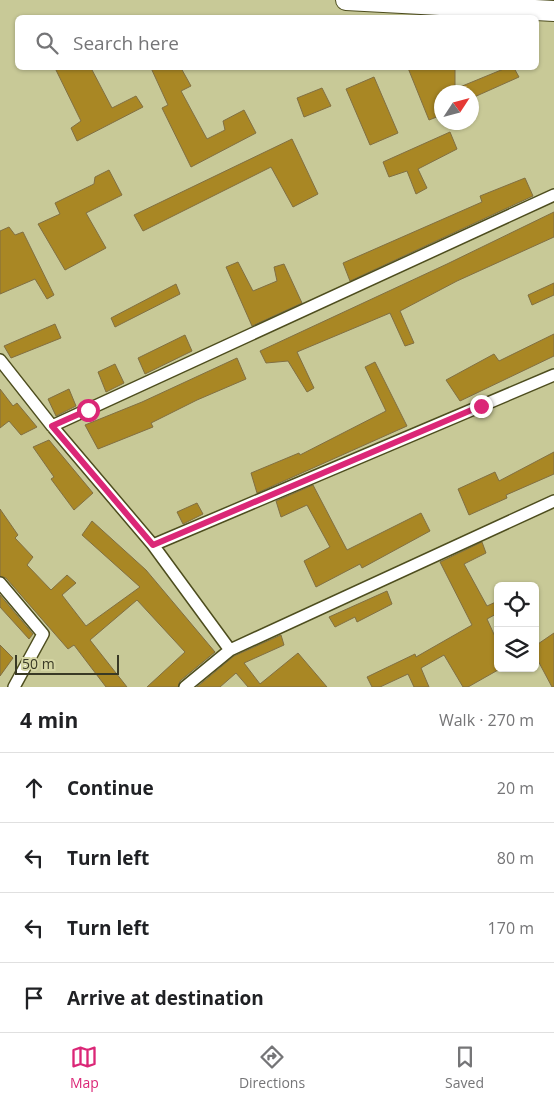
<!DOCTYPE html>
<meta charset="utf-8">
<style>
body{margin:0;font-family:"Open Sans",sans-serif;background:#f6f6f6;color:#202124}
.controls{position:absolute;right:15px;bottom:15px;display:grid;overflow:hidden;border-radius:8px;box-shadow:0 1px 4px #0004}
.controls button{width:45px;height:45px;display:grid;place-items:center;padding:0;border:0;border-bottom:1px solid #e0e0e0;background:#fff;color:#202124;font:25px sans-serif}
.compass{position:absolute;left:434px;top:85px;width:45px;height:45px;border-radius:50%;background:#fff;box-shadow:0 1px 4px #0004;rotate:54deg}
.scale{position:absolute;left:15px;bottom:12px;width:104px;box-sizing:border-box;padding-left:5px;border:2px solid #393925;border-top:0;font-size:14px;line-height:18px;white-space:nowrap;color:#393925;-webkit-text-stroke:4px #d5d6a4;paint-order:stroke}
.stop{position:absolute;width:15px;height:15px;margin:-11px;border:4px solid #db2777;border-radius:50%;background:#fff}
.stop.end{background:#db2777;border-color:#fff;box-shadow:0 1px 5px #0008}
.list{margin:0;padding:0;list-style:none}
h2{display:flex;justify-content:space-between;align-items:center;height:65px;margin:0;padding:0 20px;font-size:21px}
h2 small{font-size:16px;font-weight:400;color:#757577}
.list li{display:grid;grid-template-columns:32px 1fr auto;gap:15px;align-items:center;box-sizing:border-box;height:70px;padding:0 20px;border-top:1px solid #e0e0e0}
.list b{display:block;font-size:19px;white-space:nowrap}
.list em{font-size:16px;font-style:normal;color:#757577}
.icon{flex:none;width:28px;height:28px;fill:none;stroke:currentColor;stroke-width:2;stroke-linecap:round;stroke-linejoin:round}
.map{position:relative;flex:none;width:554px;height:687px;overflow:hidden}
.search{position:absolute;background:#fff;box-shadow:0 1px 4px #0004;left:15px;right:15px;top:15px;height:55px;display:flex;align-items:center;gap:12px;box-sizing:border-box;padding:0 18px;border-radius:8px;color:#757577;font-size:19px}
.sheet{height:345px;background:#fff}
nav{display:flex;justify-content:space-around;align-items:center;box-sizing:border-box;height:70px;border-top:1px solid #e0e0e0;background:#fff;font-size:14px;color:#757577}
nav a{display:grid;justify-items:center;gap:2px}
nav .on{color:#db2777}
.map>svg:first-child{display:block}
.building{fill:#a98724;stroke:#816f42}
.lines{fill:none;stroke-linecap:round;stroke-linejoin:round}
.street-casing{stroke:#4d4d1e;stroke-width:14}
.highway-casing{stroke:#4d4d1e;stroke-width:22}
.street{stroke:#fff;stroke-width:11}
.highway{stroke:#fff;stroke-width:20}
.route{stroke:#db2777;stroke-width:6}
</style>
<div class="map">
<svg width="554" height="687" viewBox="0 0 554 687">
<rect width="100%" height="100%" fill="#c8c997"/>
<path class="building" d="M55 68H91L112 108 136 96 143 107 77 141 71 128 81 121Z
M151 68H181L191 86 181 91 207 139 225 130 223 121 244 110 256 133 191 167 162 108 168 105Z
M408 68H455V89L506 68H514L519 77 472 98V92H442V115L429 120Z
M374 77 398 133 370 145 346 89Z
M322 88 331 106 304 117 297 98Z
M450 132 457 149 418 169 427 188 416 194 407 171 389 177 383 162Z
M292 139 318 194 293 207 271 167 143 231 134 215Z
M109 170 122 195 86 213 106 248 65 270 38 224 60 214 55 203 94 184 95 177Z
M525 178 533 196 350 281 343 263 482 202 480 196Z
M554 212V237L457 281 400 311 414 343 405 346 390 313 297 352 314 388 307 392 288 361 266 363 260 351 447 264Z
M9 227 15 235 23 232 54 295 47 299 35 279 0 294V231Z
M238 262 253 291 277 281 274 267 284 264 302 303 252 326 226 267Z
M554 283V295L532 305 528 295Z
M176 284 180 294 115 327 111 318Z
M55 324 61 338 11 358 4 346Z
M554 334V356L460 401 446 380 494 354 499 361Z
M185 335 192 351 145 374 138 358Z
M237 358 246 379 197 400 151 423 153 427 98 449 85 425 142 402Z
M375 362 407 426 257 493 251 473 299 453 300 455 386 411 365 367Z
M115 364 124 383 106 392 98 372Z
M0 389 13 406 17 403 37 427 21 435 9 421 0 428Z
M69 389 76 406 56 416 48 399Z
M49 440 93 493 74 510 51 479 54 477 33 447Z
M554 452V474L506 495 507 498 469 515 458 489 495 472 499 481Z
M313 485 347 550 421 513 430 531 362 568 360 564 316 587 304 561 330 547 307 505 281 517 276 501Z
M197 503 203 514 183 524 177 512Z
M0 509 18 535 15 538 33 557 27 565 51 590 67 575 76 583 62 595 86 626 140 587 82 535 92 521 146 570 215 652 180 681 178 687H147L185 652 137 600 90 640 127 687H106L74 645 68 649 6 578 0 576Z
M482 542 486 553 464 564 487 606 498 601V613L487 619 498 643V670L468 687H463L444 655 421 668 429 687H414L408 674 380 687H372L367 677 415 654 416 657 472 625 440 562Z
M387 591 392 604 357 622 355 617 335 627 329 617Z
M0 595 33 634 29 639 0 607Z
M554 633V687H552L535 655V646Z
M281 635 284 645 244 663 260 684 298 653 327 687H248L236 673 220 687H197L234 656Z
M0 645 13 658 0 676Z"/>
<g class="lines">
<defs>
<path id="street" d="M0 360 52 426 153 545 230 650
M52 426 554 195
M153 545 554 375
M0 583 43 634 14 687
M185 687 230 650 554 501"/>
<path id="highway" d="M346 0 554 11"/>
</defs>
<use href="#street" class="street-casing"/>
<use href="#highway" class="highway-casing"/>
<use href="#street" class="street"/>
<use href="#highway" class="highway"/>
</g>
<g class="lines">
<path class="route" d="M88 410 52 426 153 545 481 406"/>
</g>
</svg>
<div class="controls">
<button><svg class="icon" aria-label="locate" viewBox="0 0 24 24"><circle cx="12" cy="12" r="6"/><path d="M12 2v4M12 18v4M2 12h4M18 12h4"/></svg></button>
<button><svg class="icon" aria-label="layers" viewBox="0 0 24 24"><path d="M12 4l9 5-9 5-9-5zM3 14l9 5 9-5"/></svg></button>
</div>
<svg class="compass" viewBox="-18 -18 36 36"><path d="M0-13l5 13h-10z" fill="#e53935"/><path d="M0 13l5-13h-10z" fill="#757577"/></svg>
<div class="scale">50 m</div>
<div class="stop" style="left:88px;top:410px"></div>
<div class="stop end" style="left:481px;top:406px"></div>
<div class="search"><svg class="icon" aria-label="search" viewBox="0 0 24 24"><circle cx="10" cy="10" r="6"/><path d="M15 15l6 6"/></svg>Search here</div>
</div>
<section class="sheet">
<h2>4 min<small>Walk · 270 m</small></h2>
<ul class="list">
<li><svg class="icon" aria-label="ahead" viewBox="0 0 24 24"><path d="M12 20V5M6 11l6-6 6 6"/></svg><div><b>Continue</b></div><em>20 m</em></li>
<li><svg class="icon" aria-label="left" viewBox="0 0 24 24"><path d="M17 20v-9H6M10 6l-5 5 5 5"/></svg><div><b>Turn left</b></div><em>80 m</em></li>
<li><svg class="icon" aria-label="left" viewBox="0 0 24 24"><path d="M17 20v-9H6M10 6l-5 5 5 5"/></svg><div><b>Turn left</b></div><em>170 m</em></li>
<li><svg class="icon" aria-label="arrive" viewBox="0 0 24 24"><path d="M6 21V4h12l-3 4 3 4H6"/></svg><div><b>Arrive at destination</b></div></li>
</ul>
</section>
<nav>
<a class="on"><svg class="icon" aria-label="map" viewBox="0 0 24 24"><path d="M3 6l6-2 6 2 6-2v14l-6 2-6-2-6 2zM9 4v14M15 6v14"/></svg>Map</a>
<a><svg class="icon" aria-label="directions" viewBox="0 0 24 24"><path d="M12 3l9 9-9 9-9-9zM9 14v-3h6M13 9l2 2-2 2"/></svg>Directions</a>
<a><svg class="icon" aria-label="saved" viewBox="0 0 24 24"><path d="M7 4h10v16l-5-4-5 4z"/></svg>Saved</a>
</nav>
